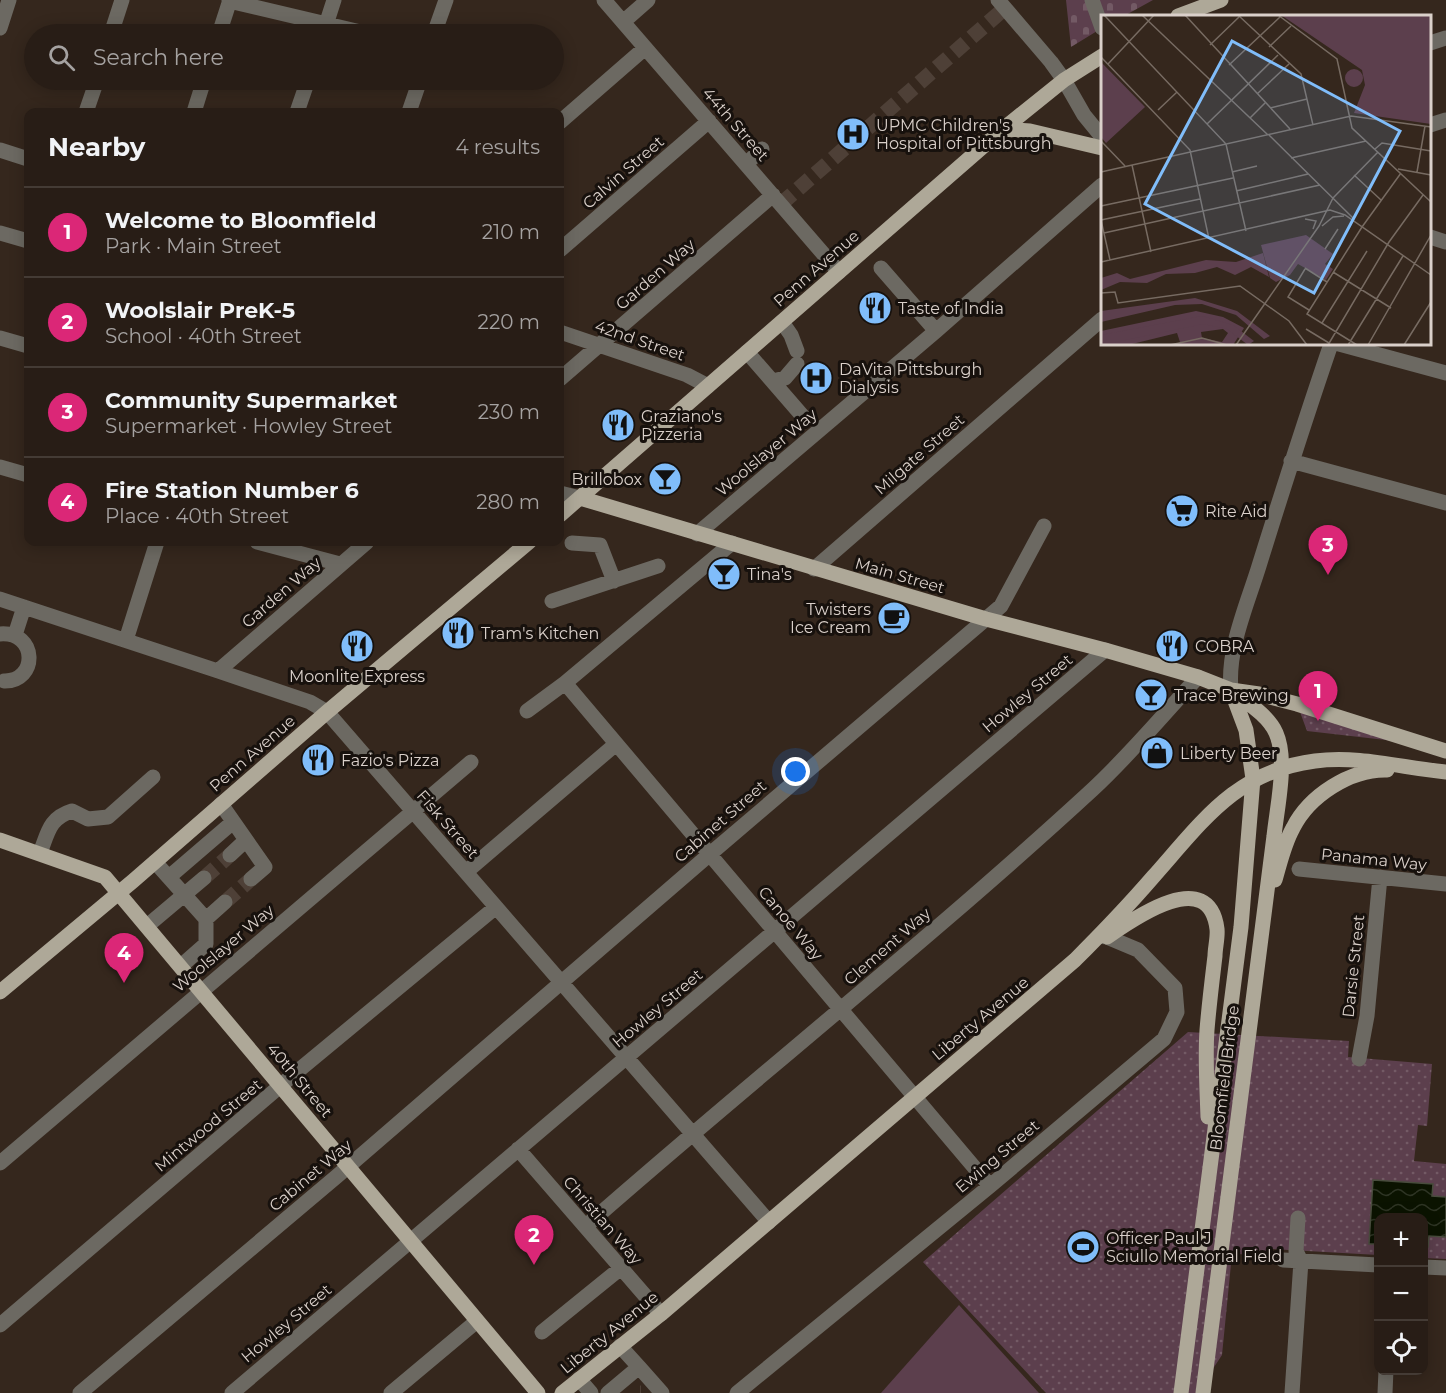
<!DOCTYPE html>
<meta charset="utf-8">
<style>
body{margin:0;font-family:Montserrat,sans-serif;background:#30261f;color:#f1f3f6}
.controls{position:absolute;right:18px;bottom:18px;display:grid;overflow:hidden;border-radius:12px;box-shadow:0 3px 15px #0003}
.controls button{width:54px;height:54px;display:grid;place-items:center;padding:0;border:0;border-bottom:2px solid #443b35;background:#281d16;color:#f1f3f6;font:30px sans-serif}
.you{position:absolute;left:796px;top:772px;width:21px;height:21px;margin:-15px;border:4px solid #fff;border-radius:50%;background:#1a73e8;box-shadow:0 0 0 9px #1a73e833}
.badge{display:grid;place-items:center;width:39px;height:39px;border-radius:50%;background:#db2777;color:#fff;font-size:20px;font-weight:700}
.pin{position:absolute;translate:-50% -50px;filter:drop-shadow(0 2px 3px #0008)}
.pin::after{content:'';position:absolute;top:32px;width:21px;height:18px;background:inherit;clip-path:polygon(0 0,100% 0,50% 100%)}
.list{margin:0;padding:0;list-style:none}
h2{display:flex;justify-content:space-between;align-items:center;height:78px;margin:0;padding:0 24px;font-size:26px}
h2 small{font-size:20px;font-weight:400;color:#a5a2a1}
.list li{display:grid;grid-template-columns:39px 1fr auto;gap:18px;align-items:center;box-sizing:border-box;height:90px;padding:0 24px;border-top:2px solid #443b35}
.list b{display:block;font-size:22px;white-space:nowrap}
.list p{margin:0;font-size:20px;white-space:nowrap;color:#a5a2a1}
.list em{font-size:20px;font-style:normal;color:#a5a2a1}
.icon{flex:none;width:33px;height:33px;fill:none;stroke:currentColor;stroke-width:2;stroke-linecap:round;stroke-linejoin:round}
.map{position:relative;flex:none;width:1446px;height:1393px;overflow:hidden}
.search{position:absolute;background:#281d16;box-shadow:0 3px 15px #0003;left:24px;top:24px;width:540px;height:66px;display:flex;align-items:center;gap:15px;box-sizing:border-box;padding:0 21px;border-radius:33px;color:#a5a2a1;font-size:22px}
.panel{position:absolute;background:#281d16;box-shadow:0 3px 15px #0003;left:24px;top:108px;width:540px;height:438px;border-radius:12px}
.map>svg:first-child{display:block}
.grass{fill:#5c3f4d}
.cemetery{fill:url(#cemetery-stones)}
.park{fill:url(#park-dots)}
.water{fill:url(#water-waves);stroke:#494c3d;stroke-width:1.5}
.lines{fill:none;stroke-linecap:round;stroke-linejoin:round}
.minor-tunnel{stroke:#4e4037;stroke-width:15;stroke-dasharray:15 8;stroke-linecap:butt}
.minor{stroke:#6c6962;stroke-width:15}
.major{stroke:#aea898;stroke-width:15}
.labels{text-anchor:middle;stroke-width:6;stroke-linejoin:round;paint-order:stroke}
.street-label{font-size:16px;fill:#dad0ca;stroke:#17110d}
.poi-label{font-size:16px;fill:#dad0ca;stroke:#17110d;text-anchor:start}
.inset-road{fill:none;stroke:#776b62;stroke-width:1.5}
.view{fill:#80bdfa;fill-opacity:0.15;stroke:#80bdfa;stroke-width:3}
.inset-edge{fill:none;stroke:#dad0ca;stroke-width:3}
</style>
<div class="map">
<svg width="1446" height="1393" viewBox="0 0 1446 1393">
<defs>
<pattern id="cemetery-stones" width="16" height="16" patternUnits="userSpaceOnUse" patternTransform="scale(1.5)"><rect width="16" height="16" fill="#5c3f4d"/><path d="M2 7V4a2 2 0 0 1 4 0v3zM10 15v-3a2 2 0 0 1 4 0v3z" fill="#735a65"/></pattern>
<pattern id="park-dots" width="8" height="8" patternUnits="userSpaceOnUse" patternTransform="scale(1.5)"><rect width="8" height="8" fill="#5c3f4d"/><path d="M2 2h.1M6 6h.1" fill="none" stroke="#735a65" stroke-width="1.8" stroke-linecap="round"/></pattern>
<pattern id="water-waves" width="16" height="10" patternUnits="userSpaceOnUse" patternTransform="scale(1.5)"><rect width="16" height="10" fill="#0b1300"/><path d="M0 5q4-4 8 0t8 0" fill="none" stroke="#2e3424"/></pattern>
</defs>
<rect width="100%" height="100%" fill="#35271d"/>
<path class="grass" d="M959 1305 1039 1393H881Z"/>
<path class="cemetery" d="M1066 0H1153L1124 16H1102V28L1071 47Z"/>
<path class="park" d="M1300 712 1403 742 1307 731Z
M1188 1032 1349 1041 1348 1057 1432 1064 1427 1126 1418 1125 1414 1161 1446 1164V1259L1424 1258V1218H1378V1255L1272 1249 1271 1255 1232 1254 1222 1355 1197 1393H1046L923 1262Z"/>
<path class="water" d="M1373 1180 1433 1184 1432 1196 1446 1197V1237L1429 1236 1428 1247H1424V1218H1378V1244H1369Z"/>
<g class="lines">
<path class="minor-tunnel" d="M781 204 1005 8
M204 878 230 855
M225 902 251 879
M640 1393H641"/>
<path class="minor" d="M604 0 839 272
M998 0 1051 62 1064 80 1084 115 1102 137
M1092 0 1102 28
M229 1 369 34
M623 22 648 0
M0 28 9 0
M111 34 122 0
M219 34 230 0
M323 34 334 0
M434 34 446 0
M1430 43 1446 38
M86 112 97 80
M194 112 204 80
M297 112 308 80
M409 112 420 80
M560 122 645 48
M1430 125 1446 120
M0 150 28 159
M747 163 762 149
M0 233 28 241
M1430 237 1446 242
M560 250 709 121
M881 268 936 331
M782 322 791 335 797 351
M560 332 687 375 708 386
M0 338 28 346
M1339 344 1446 373
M747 352 806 420
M560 379 773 195
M773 381 785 378 797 364
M1291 461 1446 503
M0 467 28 475
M560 493 580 498
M697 534 936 331 1102 185
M257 542 340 564
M572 543 600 545 614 581
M814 569 1102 319
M0 599 218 671 310 702 327 712 769 1222
M552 601 658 566
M0 634C38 631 38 682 4 681
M15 635 24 607
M126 640 157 542
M218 671 367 542
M565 683 990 1186
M1231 690C1227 649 1247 605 1259 566 1282 492 1306 417 1331 344
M527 711 565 683 732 543
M221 804 265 867 251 879
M40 853C48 833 49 818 72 811L88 819 108 817 153 777
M230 855 246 840
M155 862 206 919 225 902
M1299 869 1446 884
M466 872 616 744
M169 877 233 822
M147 926 204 878
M181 966 206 944V919
M1359 1059 1367 1016 1380 877
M518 1149 661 1314
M0 1163 471 762
M1298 1218 1296 1251 1301 1261
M586 1226C753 1079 928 941 1092 790 1129 756 1164 714 1198 677
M1283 1260 1378 1265
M1424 1267 1446 1268
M0 1325 293 1075 496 907
M542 1332 621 1268
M639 1367 662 1393
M579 1379 591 1393
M80 1393 336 1177 703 860 1001 606 1044 526
M232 1393 1105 650
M391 1393 477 1321
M608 1393 639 1367 620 1346
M737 1393 990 1186 1164 1039 1177 1012 1175 988 1138 950 1107 937 1099 936
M1292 1393 1301 1261
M1385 1393 1386 1370"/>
<path class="major" d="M1178 16 1221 0
M1003 129 1030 131 1102 148
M580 498 986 619 1105 650 1198 677 1231 690 1259 694 1297 704 1446 751
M560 515 1003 129 1064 80 1102 56
M0 840 105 877 538 1393
M1275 880C1280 863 1284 844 1293 828 1309 796 1350 769 1387 770
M1107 937C1133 919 1209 865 1217 929 1218 937 1215 948 1215 956 1212 981 1209 1005 1207 1030 1205 1058 1207 1088 1208 1117
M0 992 133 881 327 712 529 542
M562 1393 661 1314 1075 960C1102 933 1128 906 1153 877 1202 822 1236 771 1315 761 1358 755 1403 768 1446 772
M1181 1393 1241 927 1253 779 1246 730 1231 690
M1203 1393 1274 836C1277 807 1288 760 1276 733 1268 715 1246 702 1231 690"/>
</g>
<defs>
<symbol id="hospital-disc" viewBox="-11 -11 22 22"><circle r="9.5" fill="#80bdfa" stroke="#17110d"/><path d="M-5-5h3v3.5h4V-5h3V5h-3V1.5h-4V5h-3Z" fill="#111"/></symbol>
<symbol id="restaurant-disc" viewBox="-11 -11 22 22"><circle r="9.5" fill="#80bdfa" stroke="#17110d"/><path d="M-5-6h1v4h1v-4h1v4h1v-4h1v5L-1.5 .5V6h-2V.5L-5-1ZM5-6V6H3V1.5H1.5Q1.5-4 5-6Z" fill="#111"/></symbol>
<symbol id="bar-disc" viewBox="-11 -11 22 22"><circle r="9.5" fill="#80bdfa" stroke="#17110d"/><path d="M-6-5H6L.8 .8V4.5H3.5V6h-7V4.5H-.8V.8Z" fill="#111"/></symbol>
<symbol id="supermarket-disc" viewBox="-11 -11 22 22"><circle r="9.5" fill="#80bdfa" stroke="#17110d"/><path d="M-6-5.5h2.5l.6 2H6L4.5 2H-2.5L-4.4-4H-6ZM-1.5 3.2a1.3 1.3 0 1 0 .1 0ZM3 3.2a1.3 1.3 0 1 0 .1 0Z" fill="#111"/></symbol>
<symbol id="cafe-disc" viewBox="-11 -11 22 22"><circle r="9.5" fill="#80bdfa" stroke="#17110d"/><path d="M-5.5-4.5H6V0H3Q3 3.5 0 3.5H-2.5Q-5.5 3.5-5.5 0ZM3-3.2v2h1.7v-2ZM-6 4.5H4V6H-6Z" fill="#111"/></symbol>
<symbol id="shop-disc" viewBox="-11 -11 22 22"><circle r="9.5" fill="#80bdfa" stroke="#17110d"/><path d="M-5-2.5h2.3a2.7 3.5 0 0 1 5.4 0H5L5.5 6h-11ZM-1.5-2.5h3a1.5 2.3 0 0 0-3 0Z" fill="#111"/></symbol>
<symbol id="stadium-disc" viewBox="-11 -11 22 22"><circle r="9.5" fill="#80bdfa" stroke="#17110d"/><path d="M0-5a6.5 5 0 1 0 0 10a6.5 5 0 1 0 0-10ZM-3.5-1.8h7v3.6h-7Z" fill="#111"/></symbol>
</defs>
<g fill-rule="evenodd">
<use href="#hospital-disc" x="834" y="115" width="38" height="38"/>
<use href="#restaurant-disc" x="856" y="289" width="38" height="38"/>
<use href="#hospital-disc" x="797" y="359" width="38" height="38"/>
<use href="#restaurant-disc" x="599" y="406" width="38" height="38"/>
<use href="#bar-disc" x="646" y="460" width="38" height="38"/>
<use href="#supermarket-disc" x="1163" y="492" width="38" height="38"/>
<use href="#bar-disc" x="705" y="555" width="38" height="38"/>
<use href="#cafe-disc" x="875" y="599" width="38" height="38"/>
<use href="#restaurant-disc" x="439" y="614" width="38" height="38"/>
<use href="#restaurant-disc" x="338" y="627" width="38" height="38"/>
<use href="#restaurant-disc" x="1153" y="627" width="38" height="38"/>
<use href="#bar-disc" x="1132" y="676" width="38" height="38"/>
<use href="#shop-disc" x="1138" y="734" width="38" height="38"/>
<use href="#restaurant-disc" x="299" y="741" width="38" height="38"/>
<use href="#stadium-disc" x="1064" y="1228" width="38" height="38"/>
</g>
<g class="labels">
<g class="street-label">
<text transform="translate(736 124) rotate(49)" y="6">44th Street</text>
<text transform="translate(623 172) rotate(-41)" y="6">Calvin Street</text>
<text transform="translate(816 268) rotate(-41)" y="6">Penn Avenue</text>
<text transform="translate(655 274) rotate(-41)" y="6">Garden Way</text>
<text transform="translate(640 340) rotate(19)" y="6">42nd Street</text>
<text transform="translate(766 452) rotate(-40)" y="6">Woolslayer Way</text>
<text transform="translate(919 454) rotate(-41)" y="6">Milgate Street</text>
<text transform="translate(900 575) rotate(16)" y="6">Main Street</text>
<text transform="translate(281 592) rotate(-41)" y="6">Garden Way</text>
<text transform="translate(1027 693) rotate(-40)" y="6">Howley Street</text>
<text transform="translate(252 753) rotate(-41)" y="6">Penn Avenue</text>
<text transform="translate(720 821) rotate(-41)" y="6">Cabinet Street</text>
<text transform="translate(448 824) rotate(49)" y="6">Fisk Street</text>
<text transform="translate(1374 859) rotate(6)" y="6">Panama Way</text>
<text transform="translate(791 923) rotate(50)" y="6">Canoe Way</text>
<text transform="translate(887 946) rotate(-41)" y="6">Clement Way</text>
<text transform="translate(223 948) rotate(-40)" y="6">Woolslayer Way</text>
<text transform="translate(1353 966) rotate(-84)" y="6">Darsie Street</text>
<text transform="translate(657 1008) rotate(-40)" y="6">Howley Street</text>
<text transform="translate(980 1018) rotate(-40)" y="6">Liberty Avenue</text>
<text transform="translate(1224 1078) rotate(-83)" y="6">Bloomfield Bridge</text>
<text transform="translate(300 1080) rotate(50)" y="6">40th Street</text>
<text transform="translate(208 1125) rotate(-40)" y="6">Mintwood Street</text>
<text transform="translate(997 1156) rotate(-40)" y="6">Ewing Street</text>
<text transform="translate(310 1175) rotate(-40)" y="6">Cabinet Way</text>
<text transform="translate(603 1220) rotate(49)" y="6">Christian Way</text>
<text transform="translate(286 1323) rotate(-40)" y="6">Howley Street</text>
<text transform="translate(609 1332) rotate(-39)" y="6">Liberty Avenue</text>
</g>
<g class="poi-label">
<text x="876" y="131">UPMC Children's<tspan x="876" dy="18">Hospital of Pittsburgh</tspan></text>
<text x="898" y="314">Taste of India</text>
<text x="839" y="375">DaVita Pittsburgh<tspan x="839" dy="18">Dialysis</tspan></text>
<text x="641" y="422">Graziano's<tspan x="641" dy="18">Pizzeria</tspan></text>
<text x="642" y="485" text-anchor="end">Brillobox</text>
<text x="1205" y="517">Rite Aid</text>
<text x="747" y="580">Tina's</text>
<text x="871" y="615" text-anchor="end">Twisters<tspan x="871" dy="18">Ice Cream</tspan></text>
<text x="481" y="639">Tram's Kitchen</text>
<text x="1195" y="652">COBRA</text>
<text x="357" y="682" text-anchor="middle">Moonlite Express</text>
<text x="1174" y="701">Trace Brewing</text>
<text x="1180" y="759">Liberty Beer</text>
<text x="341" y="766">Fazio's Pizza</text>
<text x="1106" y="1244">Officer Paul J<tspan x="1106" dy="18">Sciullo Memorial Field</tspan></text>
</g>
</g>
<g transform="translate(1101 15)">
<rect width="330" height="330" fill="#35271d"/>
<path d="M162 238 168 262 150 252 134 260 116 252 94 258 65 259 46 268 19 267 0 275V263L16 258 29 264 105 245 135 247Z" fill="#5c3f4d"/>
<path d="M94 283 136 296 169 321 163 324 135 300 101 289 74 290 0 307V296ZM95 296 122 302 143 313 132 330H74L79 327 76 318 27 330H0V316ZM122 314 127 318 121 327 101 323 100 317Z" fill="#5c3f4d" fill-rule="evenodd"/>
<path d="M180 0H330V109L253 98 264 70 261 55Z" fill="#5c3f4d"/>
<path d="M0 47 44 92 5 128 0 122ZM244 63a9 9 0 1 1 18 0a9 9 0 1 1-18 0ZM205 220 232 239 224 249 232 254 225 265 197 249 189 260 175 267 169 263 160 230ZM101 301 132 310 153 326 147 330 126 314 102 309 0 330V320Z" fill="#5c3f4d"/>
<path class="inset-road" d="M3 0 125 129 145 216M41 0 167 120M84 0 189 114M137 0 200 59 212 110M177 0 236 44 251 113 330 187M109 30 138 2M168 32 190 11M0 42 89 135 108 224M7 49 53 0M128 50 179 2M156 79 188 49M169 93 206 84M57 95 76 77M149 103 164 88M106 109 177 40M168 120 253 204M0 126 24 151M274 134 281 128 330 136M190 143 265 126M31 150 50 237M297 154 330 160M0 157 250 101 330 112M131 157 156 151M316 157 324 111M253 160 280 185M135 176 207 159M232 183 277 137M0 191 132 163M204 204 215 206 212 214M0 205 99 184M0 205 9 245M221 211 232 202 243 201M3 218 219 170M224 234 237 214M0 247 229 195 244 200 330 260M204 253 226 267M204 254 187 282 208 295M232 257 290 293M0 278 14 277 17 288 139 271 188 306 206 330M221 308 266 236M205 314 228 328M69 330 101 323 126 330M135 330 218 211 232 183M227 330 288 227 322 180M247 330 302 241M256 330 206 299 261 212 300 158M267 330 330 220M303 330 330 287"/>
<path class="view" d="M131 26 299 116 213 278 44 189Z"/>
<rect width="330" height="330" class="inset-edge"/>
</g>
</svg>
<div class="controls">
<button>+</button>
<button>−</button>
<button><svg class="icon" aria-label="locate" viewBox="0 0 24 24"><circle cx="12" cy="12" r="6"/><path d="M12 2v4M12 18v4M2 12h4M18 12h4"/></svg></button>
</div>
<div class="you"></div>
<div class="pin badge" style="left:1318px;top:721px">1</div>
<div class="pin badge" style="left:534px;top:1265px">2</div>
<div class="pin badge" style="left:1328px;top:575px">3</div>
<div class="pin badge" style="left:124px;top:983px">4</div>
<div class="search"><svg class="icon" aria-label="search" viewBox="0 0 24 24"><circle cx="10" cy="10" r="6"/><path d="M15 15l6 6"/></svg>Search here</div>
<section class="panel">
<h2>Nearby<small>4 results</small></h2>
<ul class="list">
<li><span class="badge">1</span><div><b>Welcome to Bloomfield</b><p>Park · Main Street</p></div><em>210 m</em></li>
<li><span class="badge">2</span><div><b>Woolslair PreK-5</b><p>School · 40th Street</p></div><em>220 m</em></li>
<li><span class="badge">3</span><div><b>Community Supermarket</b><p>Supermarket · Howley Street</p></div><em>230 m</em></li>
<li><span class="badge">4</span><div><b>Fire Station Number 6</b><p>Place · 40th Street</p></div><em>280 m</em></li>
</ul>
</section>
</div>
